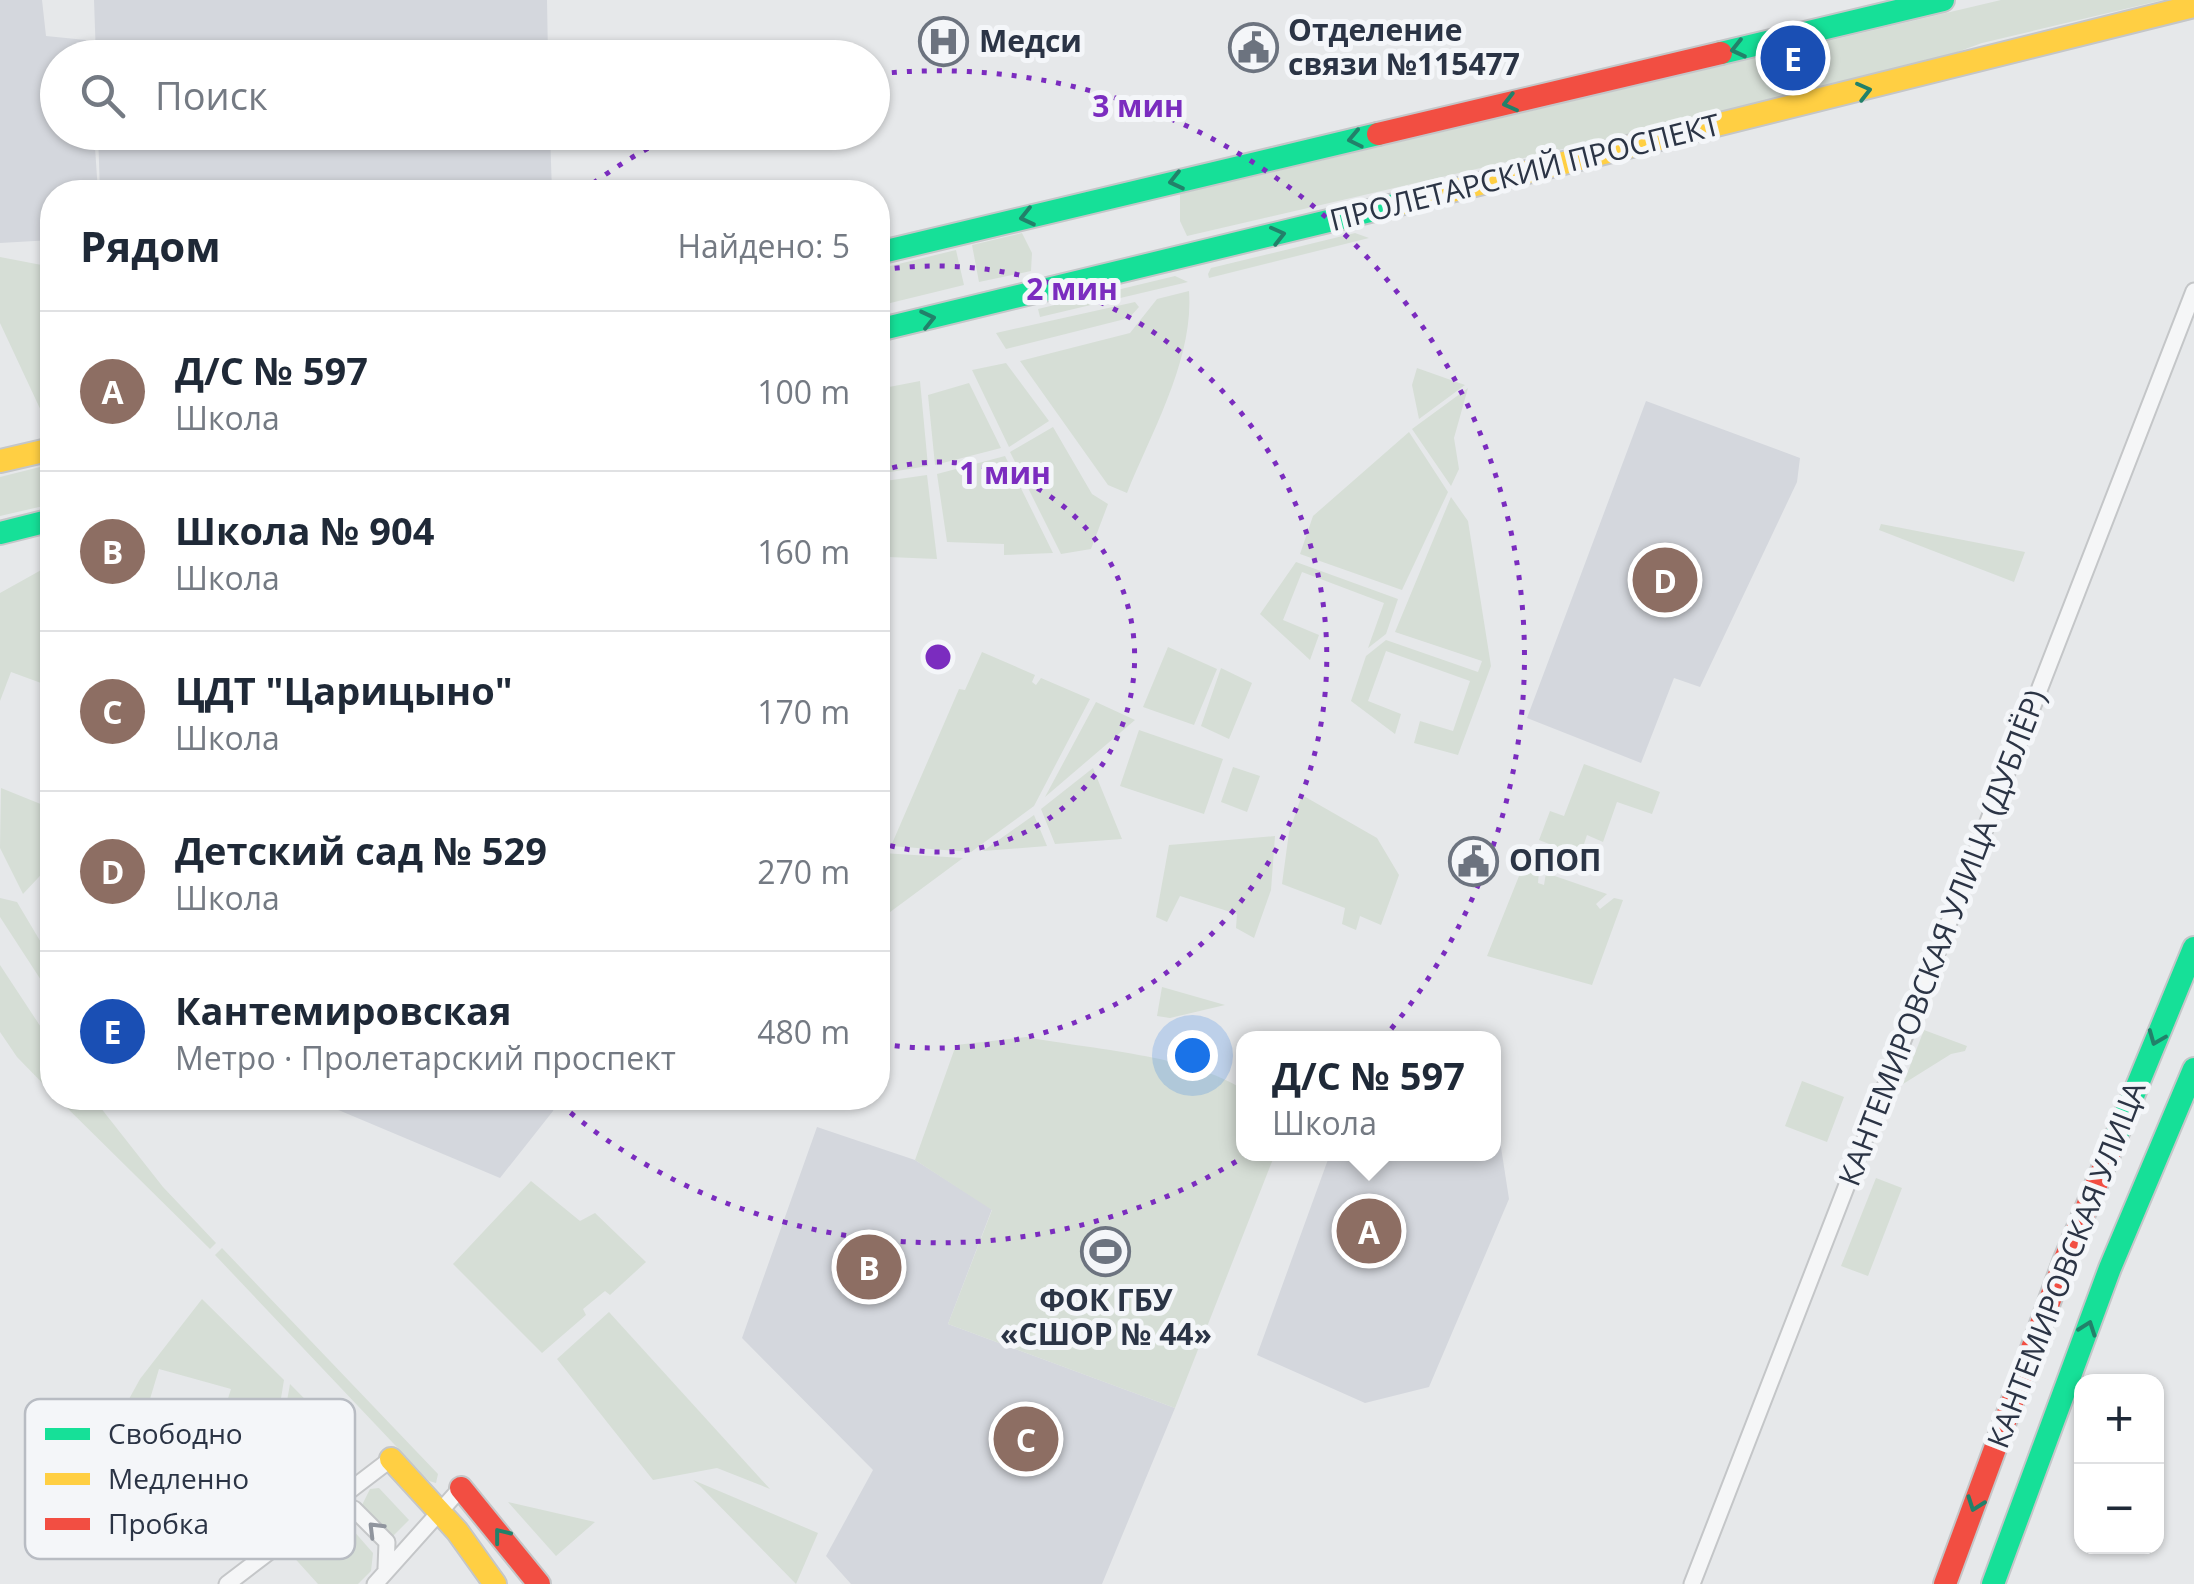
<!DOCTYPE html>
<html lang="ru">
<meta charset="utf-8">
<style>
body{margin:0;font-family:"Open Sans",sans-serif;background:#f2f2f3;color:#1f2937}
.controls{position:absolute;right:30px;bottom:30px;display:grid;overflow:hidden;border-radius:20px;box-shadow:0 2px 8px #0004}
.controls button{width:90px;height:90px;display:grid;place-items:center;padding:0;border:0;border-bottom:2px solid #e0e1e3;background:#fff;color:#1f2937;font:50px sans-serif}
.you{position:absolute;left:1192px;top:1055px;width:35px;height:35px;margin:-25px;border:8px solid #fff;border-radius:50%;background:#1a73e8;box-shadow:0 0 0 15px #1a73e833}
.badge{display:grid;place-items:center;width:65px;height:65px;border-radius:50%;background:#6c737f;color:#fff;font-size:32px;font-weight:700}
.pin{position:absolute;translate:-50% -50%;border:5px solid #fff;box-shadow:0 2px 10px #0006}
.popup{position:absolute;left:1236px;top:1031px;width:265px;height:130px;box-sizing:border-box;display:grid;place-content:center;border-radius:20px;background:#fff;filter:drop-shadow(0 2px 8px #0005);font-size:32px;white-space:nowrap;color:#747a83}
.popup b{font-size:38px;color:#1f2937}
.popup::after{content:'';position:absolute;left:50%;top:100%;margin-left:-20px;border:20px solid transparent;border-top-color:#fff}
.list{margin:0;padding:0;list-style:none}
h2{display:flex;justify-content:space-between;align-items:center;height:130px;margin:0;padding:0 40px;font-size:42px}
h2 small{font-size:32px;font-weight:400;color:#747a83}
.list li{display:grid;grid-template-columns:65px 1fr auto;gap:30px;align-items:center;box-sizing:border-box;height:160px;padding:0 40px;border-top:2px solid #e0e1e3}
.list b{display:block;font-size:38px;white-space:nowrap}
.list p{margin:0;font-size:32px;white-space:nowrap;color:#747a83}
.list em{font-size:32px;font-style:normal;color:#747a83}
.icon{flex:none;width:55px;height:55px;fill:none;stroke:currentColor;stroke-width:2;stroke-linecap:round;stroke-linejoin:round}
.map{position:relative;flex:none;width:2194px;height:1584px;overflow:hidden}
.search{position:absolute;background:#fff;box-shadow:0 2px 8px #0004;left:40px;top:40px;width:850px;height:110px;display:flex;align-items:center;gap:25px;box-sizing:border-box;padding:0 35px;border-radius:55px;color:#747a83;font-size:38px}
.panel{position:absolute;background:#fff;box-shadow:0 2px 8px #0004;left:40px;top:180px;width:850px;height:930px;border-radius:40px}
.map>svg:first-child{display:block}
.built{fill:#d4d7dd}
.green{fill:#d6ded6}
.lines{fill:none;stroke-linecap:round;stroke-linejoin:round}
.street-casing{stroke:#c4c6c8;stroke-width:19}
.fast-casing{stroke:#c4c6c8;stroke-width:26}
.slow-casing{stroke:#c4c6c8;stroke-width:26}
.jam-casing{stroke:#c4c6c8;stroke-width:26}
.street{stroke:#f5f6f7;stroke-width:15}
.fast{stroke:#16e098;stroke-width:22}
.slow{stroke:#ffcf43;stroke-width:22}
.jam{stroke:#f24e42;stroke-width:22}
.oneway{stroke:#22816a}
.oneway2{stroke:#90959e}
.ring{fill:none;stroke:#7b2cbf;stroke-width:5;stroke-dasharray:5 10}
.labels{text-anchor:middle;stroke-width:10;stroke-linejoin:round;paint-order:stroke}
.poi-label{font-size:30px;font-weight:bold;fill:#2b3445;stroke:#f4f6f9;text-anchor:start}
.street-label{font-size:30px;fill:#2b3445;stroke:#f4f6f9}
.key{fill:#f4f6f9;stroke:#b8bcc3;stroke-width:2.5}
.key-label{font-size:28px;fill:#2b3445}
.centre{fill:#7b2cbf;stroke:#f4f6f9;stroke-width:5}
.ring-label{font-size:30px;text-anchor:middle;font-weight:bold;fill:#7b2cbf;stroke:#f4f6f9;stroke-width:10;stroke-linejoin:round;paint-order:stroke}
</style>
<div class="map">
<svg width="2194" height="1584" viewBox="0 0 2194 1584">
<rect width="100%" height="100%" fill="#e6e8ea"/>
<path class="built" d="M0 0H42L46 36 86 40 88 57 58 58V132L94 133 98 192H52V240L0 243Z
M94 0H547L548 57H96Z
M98 133H550L552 192H100Z
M1646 401 1800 458 1797 482 1700 687 1674 678 1641 763 1527 718Z
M318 1098H557L553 1111 500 1178 317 1101Z
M817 1127 915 1160 992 1209 948 1324 1175 1408 1102 1584H851L826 1556 873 1470 742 1338Z
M1494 1139 1500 1141 1509 1199 1429 1387 1365 1403 1257 1355 1330 1154H1494Z"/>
<path class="green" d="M2001 0H2163L1982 43 1916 67 1187 236 1180 221V194Z
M1022 233 1032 253 1031 271 979 282 972 245Z
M1355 233 1369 238 1209 278 1208 274 1211 268Z
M956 250 964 285 878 306V269Z
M0 257 52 267V413L43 415 0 323Z
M1175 276 1188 282 1040 317 1038 309Z
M1189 291C1194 359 1152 431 1127 493L1108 485 1020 361 1130 333 1157 299Z
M1135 302 1139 307 1129 318 1006 349 996 333Z
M1006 363 1049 421 1009 447 972 370Z
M1417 368 1465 385 1419 419 1412 385Z
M920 381 928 466 878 474V436L889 387Z
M969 383 1001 448 935 465 928 395Z
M1468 388 1454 438 1459 469 1451 486 1412 429Z
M1053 427 1092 494 1108 504 1091 549 1061 554 1010 452Z
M1409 432 1448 492 1402 590 1300 554 1313 516Z
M1005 456 1053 553 1004 555V544L947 542 937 474Z
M52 464V504L0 516V477Z
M927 475 937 559 888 557 887 549H878V482Z
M1451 497 1468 521 1491 666 1458 755 1414 743 1420 721 1453 731 1470 681 1386 651 1368 701 1401 714 1395 734 1351 701 1366 656 1386 640 1478 672 1482 661 1395 632Z
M1881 524 2025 552 2014 582 1879 530Z
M1296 562 1398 599 1386 634 1368 648 1384 603 1302 572 1283 620 1319 635 1310 660 1260 614Z
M52 564V687L11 672 0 701V593Z
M1168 647 1217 669 1194 725 1143 707Z
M982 652 1035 675 1032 682 1036 685 1041 678 1090 699 1034 806 971 852 891 846 959 689 965 690Z
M1221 668 1252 683 1229 739 1201 726Z
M1096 702 1135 720 1045 797Z
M1139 730 1223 759 1204 814 1120 786Z
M1584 764 1660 792 1652 814 1617 802 1603 842 1587 835 1580 856 1539 840 1550 811 1564 816Z
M1233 767 1260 776 1247 812 1221 802Z
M1093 768 1122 839 1055 844 1041 809Z
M1 788 48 807 52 813V863L23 894 0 848Z
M1302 795 1377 838 1399 875 1381 925 1360 916 1356 930 1342 924 1345 908 1282 884 1289 832Z
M1034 815 1047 846 983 851Z
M1275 836 1271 890 1254 938 1236 928 1237 914 1180 896 1167 922 1156 917 1169 845Z
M882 853 963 858 878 921V863Z
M1523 866 1539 871 1538 883 1544 885 1546 873 1607 894 1596 904 1600 909 1614 898 1623 900 1592 985 1487 956Z
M0 898 17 902 52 961V997L0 917Z
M0 965 52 1044V1093L17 1057 0 1032Z
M1162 987 1225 1005 1170 1018 1157 1016Z
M1924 1030 1967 1046 1965 1051 1951 1054 1903 1084Z
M1026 1037C1089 1049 1191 1055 1244 1090V1154H1275L1175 1408 948 1324 992 1210 915 1160 956 1045Z
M1802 1081 1844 1097 1827 1142 1785 1126Z
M57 1098H93L163 1187 216 1243 210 1249Z
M1876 1178 1902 1188 1868 1276 1841 1266Z
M531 1181 580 1221 595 1213 646 1262 610 1295 605 1291 583 1309 586 1315 542 1353 453 1264Z
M222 1248 438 1474 436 1483 429 1481 215 1255Z
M202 1299 284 1380 260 1525 242 1537 190 1449 180 1445 187 1422 218 1430 231 1389 159 1369 147 1409 174 1418 167 1443 154 1440 123 1410 140 1379Z
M609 1312 770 1489 717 1468 653 1480 557 1359Z
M290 1384 354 1449V1458L266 1521Z
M693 1480 818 1533 796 1584 701 1487Z
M379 1488 409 1520 392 1537 361 1507 370 1489Z
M508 1502 595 1522 556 1556Z
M333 1521H345L373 1553 371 1571 358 1584H318L289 1552Z"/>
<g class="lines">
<defs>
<path id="street" d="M337 1504 354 1509 387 1542 386 1568
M227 1584 391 1459
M375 1584 461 1488
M1692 1584 2194 291"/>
<path id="fast" d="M1721 53 1943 0
M878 253 1378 134
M878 330 1403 203
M0 533 52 520
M2112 1147 2194 948
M1993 1584 2110 1268 2194 1069"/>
<path id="slow" d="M1403 203 2194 6
M0 461 52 449
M391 1459 457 1531 495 1584"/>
<path id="jam" d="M1378 134 1721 53
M461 1488 539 1584
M1945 1584 2065 1259 2112 1147"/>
</defs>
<use href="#street" class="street-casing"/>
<use href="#fast" class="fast-casing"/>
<use href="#slow" class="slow-casing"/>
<use href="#jam" class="jam-casing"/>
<use href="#street" class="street"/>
<use href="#fast" class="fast"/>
<use href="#slow" class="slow"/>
<use href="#jam" class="jam"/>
</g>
<defs><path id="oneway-chevron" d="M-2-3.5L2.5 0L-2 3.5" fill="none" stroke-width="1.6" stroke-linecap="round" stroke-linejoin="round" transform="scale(2.5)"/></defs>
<g class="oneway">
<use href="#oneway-chevron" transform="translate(1738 49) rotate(167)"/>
<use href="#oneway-chevron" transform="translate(1864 91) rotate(-14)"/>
<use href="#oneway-chevron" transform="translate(1510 103) rotate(166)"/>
<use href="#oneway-chevron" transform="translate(1355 139) rotate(168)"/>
<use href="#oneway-chevron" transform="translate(1176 181) rotate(167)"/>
<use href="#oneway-chevron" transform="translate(1027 217) rotate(167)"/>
<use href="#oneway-chevron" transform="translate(1278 235) rotate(-14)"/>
<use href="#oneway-chevron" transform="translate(928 319) rotate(-13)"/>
<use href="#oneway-chevron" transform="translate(2156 1038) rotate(112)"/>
<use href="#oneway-chevron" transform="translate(2088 1328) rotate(-70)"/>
<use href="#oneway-chevron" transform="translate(1975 1504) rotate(110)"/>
<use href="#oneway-chevron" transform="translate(501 1535) rotate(-128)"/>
</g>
<use class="oneway2" href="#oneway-chevron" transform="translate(375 1529) rotate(-135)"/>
<g class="ring">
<path d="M878 472A195 195 0 1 1 878 842"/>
<path d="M880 270A391 391 0 1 1 880 1044"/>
<path d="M581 192A586 586 0 0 1 677 133M877 74A586 586 0 1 1 554 1099"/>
</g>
<defs>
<symbol id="hospital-ring" viewBox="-11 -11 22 22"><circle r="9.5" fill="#f4f6f9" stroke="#6c737f" stroke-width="1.5"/><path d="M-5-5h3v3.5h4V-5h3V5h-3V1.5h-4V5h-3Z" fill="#6c737f"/></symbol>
<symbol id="civic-ring" viewBox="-11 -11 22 22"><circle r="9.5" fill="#f4f6f9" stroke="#6c737f" stroke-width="1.5"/><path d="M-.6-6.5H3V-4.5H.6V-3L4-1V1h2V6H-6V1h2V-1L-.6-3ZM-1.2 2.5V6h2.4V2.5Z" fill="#6c737f"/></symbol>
<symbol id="stadium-ring" viewBox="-11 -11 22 22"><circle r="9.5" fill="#f4f6f9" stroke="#6c737f" stroke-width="1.5"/><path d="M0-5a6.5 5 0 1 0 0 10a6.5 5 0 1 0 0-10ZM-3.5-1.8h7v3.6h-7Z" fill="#6c737f"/></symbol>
</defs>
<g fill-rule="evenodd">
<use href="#hospital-ring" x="916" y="14" width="55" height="55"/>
<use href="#civic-ring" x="1226" y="20" width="55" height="55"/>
<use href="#civic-ring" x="1446" y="834" width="55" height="55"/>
<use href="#stadium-ring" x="1078" y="1224" width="55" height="55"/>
</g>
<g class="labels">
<g class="poi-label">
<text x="1288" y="41">Отделение<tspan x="1288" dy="34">связи №115477</tspan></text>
<text x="979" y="52">Медси</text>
<text x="1509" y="871">ОПОП</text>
<text x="1106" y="1311" text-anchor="middle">ФОК ГБУ<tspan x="1106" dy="34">«СШОР № 44»</tspan></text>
</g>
<g class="street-label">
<text transform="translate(1525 173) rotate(-14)" y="10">ПРОЛЕТАРСКИЙ ПРОСПЕКТ</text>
<text transform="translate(1943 938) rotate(-69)" y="10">КАНТЕМИРОВСКАЯ УЛИЦА (ДУБЛЁР)</text>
<text transform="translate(2067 1265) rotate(-69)" y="10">КАНТЕМИРОВСКАЯ УЛИЦА</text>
</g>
</g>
<rect x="25" y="1399" width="330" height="160" rx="15" class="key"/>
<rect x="45" y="1428" width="45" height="12" fill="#16e098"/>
<rect x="45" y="1473" width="45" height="12" fill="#ffcf43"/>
<rect x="45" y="1518" width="45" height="12" fill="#f24e42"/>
<g class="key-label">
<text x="108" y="1444">Свободно</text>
<text x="108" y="1489">Медленно</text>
<text x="108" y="1534">Пробка</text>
</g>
<circle cx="938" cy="657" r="15" class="centre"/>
<g class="ring-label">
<text x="1138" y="117">3 мин</text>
<text x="1072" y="300">2 мин</text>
<text x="1005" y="484">1 мин</text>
</g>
</svg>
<div class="controls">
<button>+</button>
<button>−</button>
</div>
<div class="you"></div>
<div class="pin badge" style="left:1369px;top:1231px;background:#8d6e63">A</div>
<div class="popup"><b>Д/C № 597</b>Школа</div>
<div class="pin badge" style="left:869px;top:1267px;background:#8d6e63">B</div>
<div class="pin badge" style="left:1026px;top:1439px;background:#8d6e63">C</div>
<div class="pin badge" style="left:1665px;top:580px;background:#8d6e63">D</div>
<div class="pin badge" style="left:1793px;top:58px;background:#1a4fb4">E</div>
<div class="search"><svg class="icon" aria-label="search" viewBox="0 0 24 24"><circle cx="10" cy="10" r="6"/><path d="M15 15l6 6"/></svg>Поиск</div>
<section class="panel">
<h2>Рядом<small>Найдено: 5</small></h2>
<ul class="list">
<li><span class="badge" style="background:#8d6e63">A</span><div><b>Д/C № 597</b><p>Школа</p></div><em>100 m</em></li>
<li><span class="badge" style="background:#8d6e63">B</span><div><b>Школа № 904</b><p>Школа</p></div><em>160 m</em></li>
<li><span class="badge" style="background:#8d6e63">C</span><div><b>ЦДТ &quot;Царицыно&quot;</b><p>Школа</p></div><em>170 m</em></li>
<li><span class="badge" style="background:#8d6e63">D</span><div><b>Детский сад № 529</b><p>Школа</p></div><em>270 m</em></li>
<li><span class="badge" style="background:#1a4fb4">E</span><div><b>Кантемировская</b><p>Метро · Пролетарский проспект</p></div><em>480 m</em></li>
</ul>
</section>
</div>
